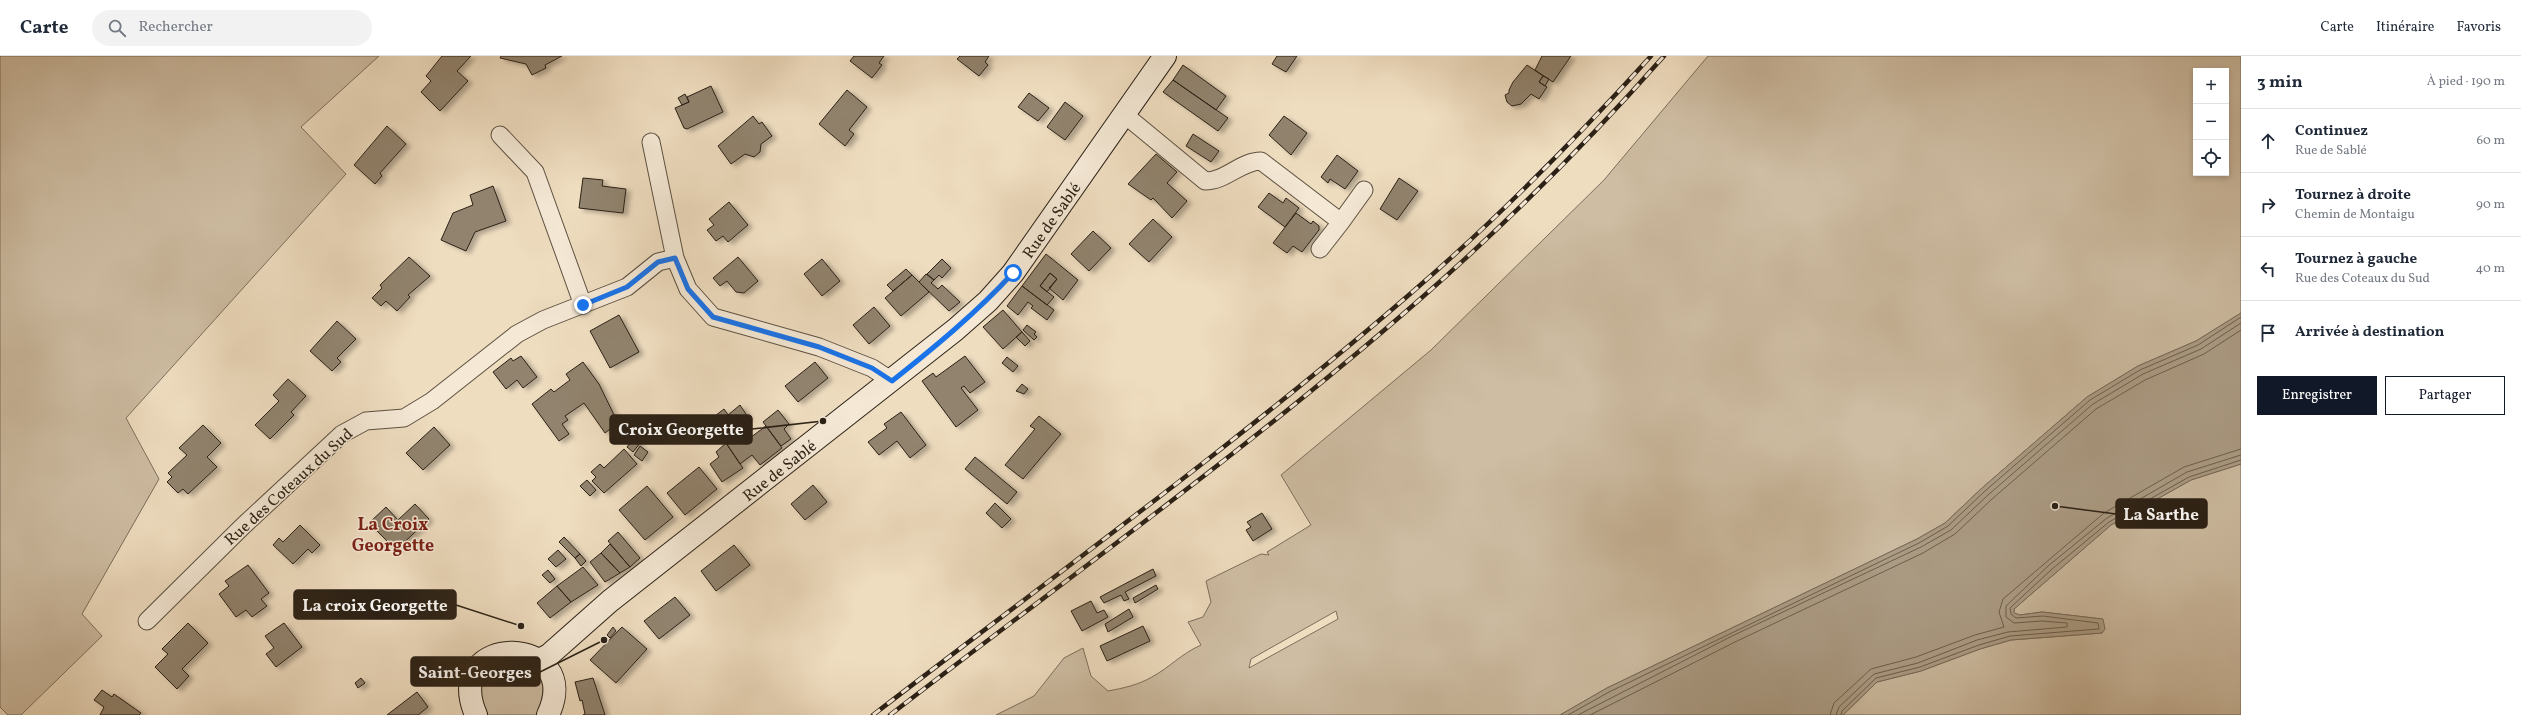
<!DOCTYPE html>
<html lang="fr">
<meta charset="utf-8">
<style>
body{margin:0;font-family:Vollkorn,serif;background:#f2f2f3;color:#1f2937}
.controls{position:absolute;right:12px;top:12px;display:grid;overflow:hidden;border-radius:0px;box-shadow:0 2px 6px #0003}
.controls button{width:36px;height:36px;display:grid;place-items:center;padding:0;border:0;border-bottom:1px solid #e0e1e3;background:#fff;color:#1f2937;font:20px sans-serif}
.stop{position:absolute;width:12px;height:12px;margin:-9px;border:3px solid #1a73e8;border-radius:50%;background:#fff}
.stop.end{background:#1a73e8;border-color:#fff;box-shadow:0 1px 4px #0008}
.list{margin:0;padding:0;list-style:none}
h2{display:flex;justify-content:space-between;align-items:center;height:52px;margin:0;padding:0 16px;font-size:17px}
h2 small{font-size:13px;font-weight:400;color:#747a83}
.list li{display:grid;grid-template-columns:26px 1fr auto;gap:12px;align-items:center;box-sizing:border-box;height:64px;padding:0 16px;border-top:1px solid #e0e1e3}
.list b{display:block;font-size:15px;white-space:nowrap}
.list p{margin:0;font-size:13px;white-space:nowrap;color:#747a83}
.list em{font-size:13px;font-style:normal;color:#747a83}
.actions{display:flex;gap:8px;padding:12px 16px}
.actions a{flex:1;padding:9px 0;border:1px solid #111827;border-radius:0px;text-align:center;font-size:14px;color:#111827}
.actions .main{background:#111827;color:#fff}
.icon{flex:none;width:22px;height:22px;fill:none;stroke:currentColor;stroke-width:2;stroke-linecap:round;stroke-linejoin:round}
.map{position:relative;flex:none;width:2241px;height:659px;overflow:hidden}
header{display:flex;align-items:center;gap:24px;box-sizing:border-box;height:56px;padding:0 20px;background:#fff;border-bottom:1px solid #e0e1e3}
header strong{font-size:19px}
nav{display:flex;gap:22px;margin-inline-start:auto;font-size:14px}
.search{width:280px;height:36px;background:#f2f2f3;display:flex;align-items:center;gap:10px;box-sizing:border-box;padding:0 14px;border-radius:22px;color:#747a83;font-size:15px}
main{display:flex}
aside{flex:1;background:#fff}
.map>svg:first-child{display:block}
.green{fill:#cebda3;stroke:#7c6f5c;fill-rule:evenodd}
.water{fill:#ac9d86;stroke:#786b59}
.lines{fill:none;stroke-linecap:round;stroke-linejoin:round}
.shore{stroke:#6c5f4e;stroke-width:1}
.building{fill:#91836e;stroke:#2b2116;filter:url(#shadow)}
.minor-casing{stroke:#5c5040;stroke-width:19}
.secondary-casing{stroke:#2b2116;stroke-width:24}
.minor{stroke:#f5e9d6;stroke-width:17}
.secondary{stroke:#f5e9d6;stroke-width:22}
.rail-casing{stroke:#2b2116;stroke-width:4.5}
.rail{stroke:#f5e9d6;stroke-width:3;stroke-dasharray:9;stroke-linecap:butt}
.route{stroke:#1a73e8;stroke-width:5}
.labels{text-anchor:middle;stroke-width:3;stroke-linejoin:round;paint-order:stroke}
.street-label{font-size:16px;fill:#2b2116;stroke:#f5e9d6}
.quarter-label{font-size:18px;font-weight:bold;fill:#7a1f14;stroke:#f5e9d6}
.leader{fill:none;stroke:#2b2116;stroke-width:1.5}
.callout-dot{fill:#2b2116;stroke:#f5e9d6;stroke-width:1.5}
.callout{fill:#2b2116;stroke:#2b2116;stroke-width:1.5}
.callout-label{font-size:17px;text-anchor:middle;font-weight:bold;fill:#fff}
</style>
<header>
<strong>Carte</strong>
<div class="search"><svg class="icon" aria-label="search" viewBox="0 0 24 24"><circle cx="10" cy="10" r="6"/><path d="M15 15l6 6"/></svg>Rechercher</div>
<nav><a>Carte</a><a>Itinéraire</a><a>Favoris</a></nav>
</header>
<main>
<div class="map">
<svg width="2241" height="659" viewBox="0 0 2241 659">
<defs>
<filter id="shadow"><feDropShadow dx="4.5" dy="2.5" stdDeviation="2" flood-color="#0004"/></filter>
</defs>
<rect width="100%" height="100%" fill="#efddc0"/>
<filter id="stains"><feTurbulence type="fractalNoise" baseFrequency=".005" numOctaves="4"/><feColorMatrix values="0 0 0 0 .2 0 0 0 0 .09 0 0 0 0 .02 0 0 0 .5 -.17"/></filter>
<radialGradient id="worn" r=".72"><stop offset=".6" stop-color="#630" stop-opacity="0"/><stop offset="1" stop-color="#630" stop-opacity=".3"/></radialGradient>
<path class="green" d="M0 0H379L301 71 346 118 126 362 159 423 82 558 102 580 21 659H8L0 651Z
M1708 0H2241V257L2196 285 2138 310 2087 341 1982 432 1945 467 1917 483 1607 632 1560 659H996L1034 640 1064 602 1083 592 1091 620 1108 635C1124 632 1138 629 1152 621 1170 611 1181 598 1201 589L1188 566 1203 561 1211 546 1206 525 1261 498 1269 499 1267 496 1311 469 1281 419 1431 294 1604 124ZM2196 15H2226V117H2196ZM1336 555 1338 563 1249 612 1251 603Z
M2241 408V659H1843L1877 626 1921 615 1980 593 2011 584 2102 577V563L2042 556 2020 559 2014 557V553L2111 469 2191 424Z
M522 604 545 625 539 659H485L479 627 491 609Z"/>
<path class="water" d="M2241 257V408L2191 424 2111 469 2014 553V557L2020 559 2042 556 2103 563 2105 573 2102 577 2011 584 1980 593 1921 615 1877 626 1843 659H1560L1607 632 1917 483 1945 467 1982 432 2087 341 2138 310 2196 285Z"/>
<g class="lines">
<path class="shore" d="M1568 659 1609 636 1919 487 1948 470 1985 435 2090 344 2140 314 2198 289 2241 261
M1578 659 1732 580 1921 491 1951 474 1988 439 2093 348 2143 318 2201 293 2241 267
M1590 659 1735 586 1923 497 1955 478 1992 443 2096 353 2145 324 2204 298 2241 274
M1830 659 1834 647 1871 613 1916 601 1975 579 2004 571 1999 556 2003 543 2104 457 2184 411 2241 393
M1836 659 1839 651 1874 618 1918 607 1977 584 2008 576 2067 571V567L2042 565 2014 567 2006 561V550L2048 510 2107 462 2187 416 2241 399
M1841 659 1842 655 1876 622 1920 611 1979 589 2010 580 2099 573 2098 567 2043 560 2016 562 2011 558 2010 552 2052 513 2109 466 2189 421 2241 404"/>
</g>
<path class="building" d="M442 0H471L457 15 468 25 440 55 421 36 431 25 426 20Z
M501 0H562L545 9 546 12 532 19 526 8 500 2Z
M854 0H884L879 7 882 9 872 22 850 5Z
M960 0H989L985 6 988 9 979 20 957 3Z
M1277 0H1297L1286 16 1272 8Z
M1542 0H1571L1553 26 1535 14Z
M1183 9 1226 40 1216 54 1173 24Z
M1527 9 1543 20 1539 26 1547 31 1539 43 1531 38 1521 48 1512 50 1507 46 1505 39 1509 37V34L1513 26Z
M1543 20 1549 23 1545 30 1539 26Z
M1173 24 1228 62 1218 75 1163 36Z
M711 30 723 56 687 73 684 72 675 52 689 46 687 41Z
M847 34 867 51 849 74 854 78 845 90 819 68Z
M1029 37 1049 52 1038 65 1018 51Z
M685 38 689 46 682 49 678 42Z
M1065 46 1083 60 1065 84 1047 71Z
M753 60 759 68 762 66 772 80 761 88 760 96 754 101 745 98 731 108 718 90Z
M1284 60 1307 77 1291 99 1269 79Z
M387 70 406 88 380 117 382 120 375 128 354 109Z
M1193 78 1219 95 1211 106 1186 90Z
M1156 98 1177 116 1167 127 1187 145 1172 162 1153 142 1151 144 1128 128Z
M1337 99 1358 115 1345 133 1330 123 1328 127 1321 121Z
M583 122 603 124 602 130 626 133 623 157 579 152Z
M1399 122 1418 135 1397 164 1380 153Z
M493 130 506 165 475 176 466 195 441 184 453 157 473 149 470 139Z
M1269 137 1283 147 1286 142 1299 152 1285 171 1258 151Z
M729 146 748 169 728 186 723 180 716 185 707 174 714 169 709 163Z
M1296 157 1311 168 1313 165 1319 170V174L1302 196 1293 190 1287 197 1273 187Z
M1153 163 1172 181 1149 206 1129 188Z
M1093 175 1111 192 1089 215 1071 198Z
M1046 198 1078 224 1063 244 1049 232 1057 223 1050 217 1040 230 1054 241 1047 249 1022 230Z
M409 201 430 220 408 239 410 241 397 255 386 245 381 250 372 242 382 232 380 229Z
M738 201 758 225 744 237 736 236 727 225 720 230 713 222Z
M822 203 840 225 822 240 804 218Z
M942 203 951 212 942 222 939 219 934 224 927 218Z
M906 213 912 219 893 235 887 229Z
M1050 217 1057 223 1047 236 1040 230Z
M926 218 934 224 931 227 938 233 942 229 960 246 949 255 919 226Z
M912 219 929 236 901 260 885 242Z
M1022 230 1054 254 1047 264 1031 252 1033 250 1028 246 1018 259 1007 250Z
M874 251 890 270 869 288 853 269Z
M1003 254 1022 276 1003 293 983 271Z
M619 259 639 296 610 312 590 275Z
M337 265 356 283 337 302 341 306 332 315 310 295Z
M1027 269 1036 276 1034 278 1037 281 1034 284 1023 274Z
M1022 276 1030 285 1025 290 1016 281Z
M521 300 537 321 523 332 517 324 506 333 493 316 511 302 513 305Z
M965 300 985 326 970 337 964 330 961 332 978 354 956 371 922 325 933 317 936 321Z
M1007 301 1018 310 1013 316 1002 307Z
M583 306 599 328 618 367 605 377 584 347 565 360 568 364 562 368 569 378 559 385 532 348 551 333 554 336 570 324 566 318Z
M815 306 828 322 798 346 785 330Z
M288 323 306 340 291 356 294 359 270 383 255 369 279 345 273 339Z
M1022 328 1028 333 1024 338 1016 335Z
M740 349 748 361 736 370 728 359Z
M724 353 736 370 726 387 714 371 703 379 698 373Z
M778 354 789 368 784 373 791 383 781 390 763 366Z
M901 356 926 389 910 402 897 385 879 399 868 386 887 372 884 368Z
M1039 360 1061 378 1023 423 1005 409 1035 373 1030 370Z
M203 369 221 387 207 401 217 411 188 438 183 433 178 437 167 426 172 421 168 417 187 399 179 392Z
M766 370 782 392 760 409 752 399 740 408 726 387 732 375 743 387Z
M434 371 450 389 423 414 406 397Z
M634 382 640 387 633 396 627 391Z
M726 387 743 412 722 426 710 408 719 401 716 396Z
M640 390 648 396 642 405 634 399Z
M624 393 637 408 604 437 592 425 596 421 591 416 600 408 604 412Z
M975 401 1017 436 1007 448 965 413Z
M699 411 717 433 685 459 667 437Z
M587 424 596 434 590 440 580 430Z
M813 429 827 446 805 464 791 448Z
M647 430 673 461 645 484 619 454Z
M995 447 1011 463 1002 472 986 457Z
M415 448 429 463 396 494 369 467 386 451 398 464Z
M1262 457 1272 473 1253 485 1246 474 1251 471 1247 466Z
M300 469 320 489 312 497 308 493 293 508 273 489 279 482 283 486Z
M618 476 640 502 630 511 608 485Z
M564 481 580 498 575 502 559 486Z
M610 488 630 511 620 517 601 497Z
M734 489 750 509 716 535 701 515Z
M558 494 566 503 556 511 548 503Z
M601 497 620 517 605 526 590 506Z
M580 498 586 505 581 510 575 502Z
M248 509 269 537 261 543 267 550 252 561 246 554 236 561 219 538 229 530 225 525Z
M583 511 598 529 571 546 557 530Z
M1153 513 1156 520 1125 536 1129 543 1124 545 1121 539 1104 547 1100 541Z
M548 514 555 523 550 527 542 519Z
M1156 529 1158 533 1135 547 1133 542Z
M557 530 571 546 550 562 537 547Z
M675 541 690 559 659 583 644 565Z
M1091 545 1097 557 1104 554 1108 561 1082 575 1071 555Z
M1129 553 1133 561 1108 576 1105 568Z
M188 567 208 587 182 613 189 620 177 633 155 611 168 598 162 593Z
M284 567 302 591 276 611 266 598 274 592 265 580Z
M1143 570 1150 585 1107 605 1100 590Z
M613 571 616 575 610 582 607 579Z
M622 571 647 593 616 627 590 604Z
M361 622 365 627 358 632 355 627Z
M593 622 605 659H583L585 658 582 644 580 645 575 626Z
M102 634 112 641 114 638 141 657 139 659H100L104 651 94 644Z
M417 636 428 651 418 659H387Z"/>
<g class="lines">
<defs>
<path id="minor" d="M1125 59 1205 125C1226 125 1241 105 1261 105L1341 166 1364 134
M500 79 535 116 583 249
M651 86 675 202 688 233 713 261 819 291 872 312 892 325
M1320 193 1341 166
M147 565 243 470 342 378 366 365 404 362 432 345 517 278 543 264 627 231 658 206 675 202"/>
<path id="secondary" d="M539 604 549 599 610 545 955 274 988 245 1013 217 1165 0
M476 659C440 574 586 578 548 659"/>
</defs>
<use href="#minor" class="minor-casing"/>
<use href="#secondary" class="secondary-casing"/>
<use href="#minor" class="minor"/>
<use href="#secondary" class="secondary"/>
<defs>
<path id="rail" d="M873 659C1052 521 1239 386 1410 238 1496 164 1575 84 1651 0
M890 659C1066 523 1250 392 1418 245 1505 169 1587 87 1664 0"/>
</defs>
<use href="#rail" class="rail-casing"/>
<use href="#rail" class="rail"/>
</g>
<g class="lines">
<path class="route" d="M583 249 627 231 658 206 675 202 688 233 713 261 819 291 872 312 892 325C935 291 976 257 1013 217"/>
</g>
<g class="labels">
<g class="street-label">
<text transform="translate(1051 164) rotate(-55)" y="6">Rue de Sablé</text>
<text transform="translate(779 414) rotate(-38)" y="6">Rue de Sablé</text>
<text transform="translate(288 430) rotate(-42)" y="6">Rue des Coteaux du Sud</text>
</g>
<g class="quarter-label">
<text x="393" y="474">La Croix<tspan x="393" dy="21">Georgette</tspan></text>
</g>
</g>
<path class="leader" d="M823 365L752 373M2055 450L2116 458M521 570L456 549M604 584L540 616"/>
<g class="callout-dot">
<circle cx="823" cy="365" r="4"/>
<circle cx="2055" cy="450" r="4"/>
<circle cx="521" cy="570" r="4"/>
<circle cx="604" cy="584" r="4"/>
</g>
<g class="callout">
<rect x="610" y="359" width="142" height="29" rx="4"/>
<rect x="2116" y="443" width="91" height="29" rx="4"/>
<rect x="294" y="534" width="162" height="29" rx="4"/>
<rect x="411" y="601" width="129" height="29" rx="4"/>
</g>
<g class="callout-label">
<text x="681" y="379">Croix Georgette</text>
<text x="2161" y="464">La Sarthe</text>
<text x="375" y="555">La croix Georgette</text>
<text x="475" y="622">Saint-Georges</text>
</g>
<rect width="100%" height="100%" filter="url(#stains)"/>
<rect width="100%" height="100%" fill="url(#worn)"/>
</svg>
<div class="controls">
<button>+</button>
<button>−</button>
<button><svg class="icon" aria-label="locate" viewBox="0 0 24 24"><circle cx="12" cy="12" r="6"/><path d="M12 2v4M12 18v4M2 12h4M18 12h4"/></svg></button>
</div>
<div class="stop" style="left:1013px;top:217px"></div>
<div class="stop end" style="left:583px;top:249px"></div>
</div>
<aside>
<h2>3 min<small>À pied · 190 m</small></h2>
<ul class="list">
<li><svg class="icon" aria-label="ahead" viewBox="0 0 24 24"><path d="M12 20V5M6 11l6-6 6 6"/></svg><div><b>Continuez</b><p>Rue de Sablé</p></div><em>60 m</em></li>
<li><svg class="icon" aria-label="right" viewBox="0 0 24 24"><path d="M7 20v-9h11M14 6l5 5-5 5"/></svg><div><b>Tournez à droite</b><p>Chemin de Montaigu</p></div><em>90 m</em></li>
<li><svg class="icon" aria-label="left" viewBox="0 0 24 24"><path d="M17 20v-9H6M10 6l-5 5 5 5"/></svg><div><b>Tournez à gauche</b><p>Rue des Coteaux du Sud</p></div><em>40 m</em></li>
<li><svg class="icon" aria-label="arrive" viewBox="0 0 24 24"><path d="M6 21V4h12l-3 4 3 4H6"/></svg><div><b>Arrivée à destination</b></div></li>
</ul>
<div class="actions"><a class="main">Enregistrer</a><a>Partager</a></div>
</aside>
</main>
